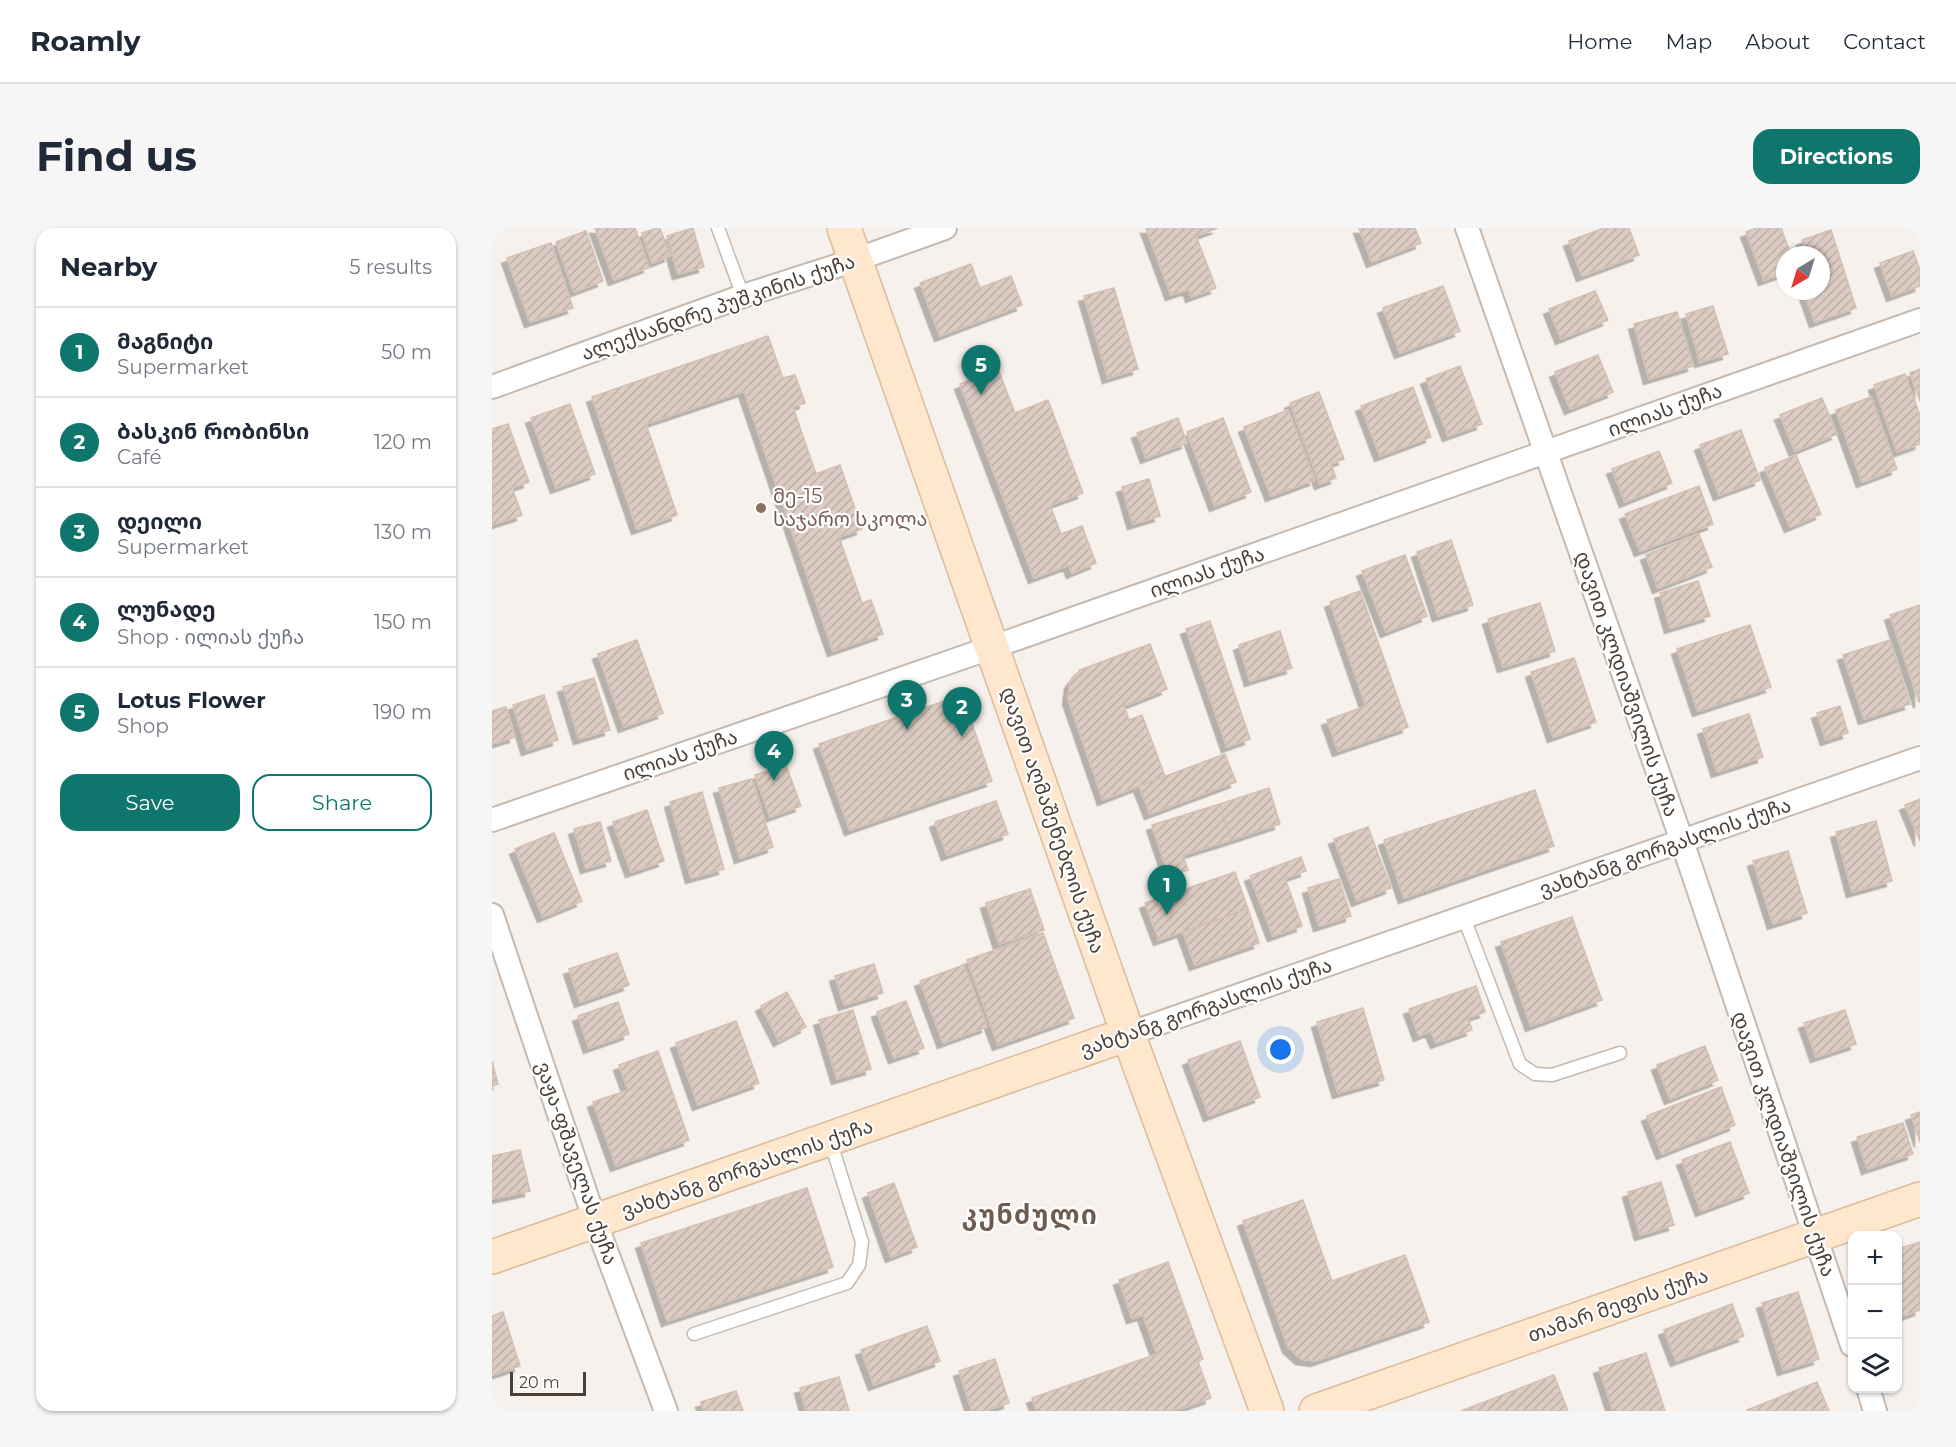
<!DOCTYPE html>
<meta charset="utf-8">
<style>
body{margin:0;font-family:Montserrat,"Noto Sans Georgian",sans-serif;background:#f6f6f7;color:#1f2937}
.controls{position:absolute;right:18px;bottom:18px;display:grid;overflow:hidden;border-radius:12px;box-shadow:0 2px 4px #0004}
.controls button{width:54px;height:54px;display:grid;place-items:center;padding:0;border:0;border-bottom:2px solid #e0e1e3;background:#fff;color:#1f2937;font:30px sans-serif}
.compass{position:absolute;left:1284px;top:18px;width:54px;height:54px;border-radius:50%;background:#fff;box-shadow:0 2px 4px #0004;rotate:218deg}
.scale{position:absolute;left:18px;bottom:15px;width:76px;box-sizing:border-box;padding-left:6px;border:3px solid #4b4038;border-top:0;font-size:16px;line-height:21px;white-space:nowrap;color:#4b4038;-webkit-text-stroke:4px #fff;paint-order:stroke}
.you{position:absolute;left:789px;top:822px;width:21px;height:21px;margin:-15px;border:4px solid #fff;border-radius:50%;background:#1a73e8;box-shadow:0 0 0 9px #1a73e833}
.badge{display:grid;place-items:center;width:39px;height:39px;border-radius:50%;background:#0f766e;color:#fff;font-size:20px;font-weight:700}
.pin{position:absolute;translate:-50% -50px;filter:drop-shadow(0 2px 3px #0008)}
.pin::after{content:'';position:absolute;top:32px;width:21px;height:18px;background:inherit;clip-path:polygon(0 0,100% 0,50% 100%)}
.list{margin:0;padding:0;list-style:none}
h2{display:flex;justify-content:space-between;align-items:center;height:78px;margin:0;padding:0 24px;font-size:26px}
h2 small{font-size:20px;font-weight:400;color:#747a83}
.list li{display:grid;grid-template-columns:39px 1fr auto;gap:18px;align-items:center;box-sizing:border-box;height:90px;padding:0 24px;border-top:2px solid #e0e1e3}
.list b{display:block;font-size:22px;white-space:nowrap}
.list p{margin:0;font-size:20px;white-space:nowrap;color:#747a83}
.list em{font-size:20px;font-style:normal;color:#747a83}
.actions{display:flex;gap:12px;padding:18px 24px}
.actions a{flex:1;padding:14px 0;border:2px solid #0f766e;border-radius:18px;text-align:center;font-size:21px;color:#0f766e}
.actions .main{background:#0f766e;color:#fff}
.icon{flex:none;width:33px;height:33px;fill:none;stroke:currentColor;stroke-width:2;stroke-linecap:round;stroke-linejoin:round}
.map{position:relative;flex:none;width:1428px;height:1183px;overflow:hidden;border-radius:18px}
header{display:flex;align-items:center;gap:36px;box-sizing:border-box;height:84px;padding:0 30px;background:#fff;border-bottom:2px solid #e0e1e3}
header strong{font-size:28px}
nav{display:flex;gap:33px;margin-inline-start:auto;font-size:21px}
.intro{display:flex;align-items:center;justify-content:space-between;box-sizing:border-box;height:144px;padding:0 36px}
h1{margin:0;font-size:42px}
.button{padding:15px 27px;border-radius:18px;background:#0f766e;color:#fff;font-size:21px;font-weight:700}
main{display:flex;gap:36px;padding:0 36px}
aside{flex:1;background:#fff;border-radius:18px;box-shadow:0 2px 4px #0004}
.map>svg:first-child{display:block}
.building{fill:url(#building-hatch);stroke:#d4bfb3;stroke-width:1.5;filter:url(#shadow)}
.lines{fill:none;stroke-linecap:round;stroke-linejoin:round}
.lane-casing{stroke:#c6b9b0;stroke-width:15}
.street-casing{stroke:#c6b9b0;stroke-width:26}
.secondary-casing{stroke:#dbbb9c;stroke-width:36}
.lane{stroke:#fff;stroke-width:12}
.street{stroke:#fff;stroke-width:22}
.secondary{stroke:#ffe7cd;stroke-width:33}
.education-dot{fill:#8d6e63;stroke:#fff;stroke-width:2}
.labels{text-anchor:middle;stroke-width:4.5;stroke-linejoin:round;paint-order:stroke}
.street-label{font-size:20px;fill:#4b4038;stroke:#fff}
.education-label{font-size:20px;fill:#785e54;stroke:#fff;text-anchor:start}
.district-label{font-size:26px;font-weight:bold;letter-spacing:1.5px;fill:#6f5b4f;stroke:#fff}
</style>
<header>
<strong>Roamly</strong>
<nav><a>Home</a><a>Map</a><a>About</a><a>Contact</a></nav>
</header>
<div class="intro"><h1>Find us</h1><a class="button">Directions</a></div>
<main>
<aside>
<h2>Nearby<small>5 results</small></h2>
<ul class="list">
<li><span class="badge">1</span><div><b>მაგნიტი</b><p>Supermarket</p></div><em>50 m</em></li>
<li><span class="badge">2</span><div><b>ბასკინ რობინსი</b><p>Café</p></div><em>120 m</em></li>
<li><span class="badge">3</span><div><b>დეილი</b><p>Supermarket</p></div><em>130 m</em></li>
<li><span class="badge">4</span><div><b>ლუნადე</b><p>Shop · ილიას ქუჩა</p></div><em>150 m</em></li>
<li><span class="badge">5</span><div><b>Lotus Flower</b><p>Shop</p></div><em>190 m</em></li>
</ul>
<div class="actions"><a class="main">Save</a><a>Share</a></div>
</aside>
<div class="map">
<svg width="1428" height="1183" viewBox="0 0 1428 1183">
<defs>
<pattern id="building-hatch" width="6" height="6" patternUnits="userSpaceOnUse" patternTransform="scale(1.5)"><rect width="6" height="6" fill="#dcccc3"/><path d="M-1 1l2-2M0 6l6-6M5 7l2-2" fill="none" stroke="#beb0a8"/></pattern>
<filter id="shadow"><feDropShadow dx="-5.5" dy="5.5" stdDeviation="0" flood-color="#0004"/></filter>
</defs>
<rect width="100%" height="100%" fill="#f6f1ec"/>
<path class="building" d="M103 0H143L157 39 122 52Z
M165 0H168L178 28 160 35 150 5Z
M201 0 212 39 186 46 175 8Z
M654 0H726L704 8 724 60 699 69 697 61 679 67Z
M867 0H923L929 15 880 34Z
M1112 0H1137L1147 27 1090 48 1077 13Z
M1265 0H1289L1299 27H1293V45L1272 52 1254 4Z
M1339 2 1364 80 1323 94 1312 63H1329V27H1315L1310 12Z
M94 3 111 53 82 64 64 14Z
M59 15 81 80 38 94 15 30Z
M1421 23 1428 42V58L1400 68 1388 35Z
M479 36 488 60 519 48 530 77 448 108 428 55Z
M951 58 968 103 908 125 891 80Z
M622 60 646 141 616 150 592 68Z
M1103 63 1116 92 1069 111 1057 81Z
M1221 78 1236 126 1208 134 1194 86Z
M1185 84 1201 138 1157 151 1142 96Z
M276 108 291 150 303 147 313 175 301 179 324 246 348 237 370 301 347 309 370 375 379 372 391 406 341 423 252 163 154 196 185 287 145 301 100 169Z
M1106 127 1121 164 1078 181 1063 144Z
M968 138 990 196 956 208 934 151Z
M506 141 523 185 556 172 591 265 558 277 569 306 590 298 604 335 580 345 577 337 542 350 468 156Z
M1428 141V173L1418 145Z
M1413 146 1428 188V216L1405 224 1382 157Z
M921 159 939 209 888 228 869 178Z
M827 164 852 231 839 236 844 250 828 256 798 175Z
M1379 169 1405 241 1370 254 1344 182Z
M1330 170 1345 206 1303 223 1288 187Z
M78 176 103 246 64 260 39 190Z
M796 182 823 252 779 268 752 199Z
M686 190 695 215 654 230 645 205Z
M731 190 759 264 723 278 695 204Z
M16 196 37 254 20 260 30 287 0 297V201Z
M1249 202 1268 252 1227 267 1208 217Z
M1167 223 1180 255 1133 274 1120 241Z
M1304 227 1329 286 1298 299 1273 240Z
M657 251 668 288 641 296 630 259Z
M1207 258 1221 296 1148 323 1133 286Z
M1207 306 1220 339 1166 360 1154 327Z
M959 312 981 377 946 388 925 324Z
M913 327 935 388 894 404 870 343Z
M1206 353 1218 388 1178 400 1168 365Z
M868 363 916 499 846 523 835 492 874 478 838 374Z
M1048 375 1063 423 1011 439 996 391Z
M1428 377V474H1427L1398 387Z
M718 393 758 511 735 519 694 401Z
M1258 397 1279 459 1206 483 1185 421Z
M788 403 800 440 758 453 747 417Z
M145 412 171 485 132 499 106 426Z
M1398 412 1418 476 1372 491 1351 427Z
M658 416 675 461 632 478 637 492 650 487 673 548 611 572 576 471 578 455 588 442Z
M1082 430 1104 494 1061 509 1039 444Z
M102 450 118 502 87 511 71 459Z
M52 467 66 512 35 522 21 477Z
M470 467 500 553 358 602 327 516Z
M1348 478 1356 505 1334 512 1325 485Z
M14 479 23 509 0 516V483Z
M1257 486 1271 529 1225 544 1211 501Z
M733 526 744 554 658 586 647 558Z
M294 537 309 578 278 589 263 547Z
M260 551 281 619 248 630 227 560Z
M777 560 788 596 739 612 728 576Z
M1043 562 1062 618 912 670 892 612Z
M210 564 232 641 199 650 178 574Z
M1428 571V613L1413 577Z
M504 573 516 606 455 627 443 594Z
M728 576 739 612 691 627 696 642 677 648 660 597Z
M155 582 172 633 139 644 121 594Z
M1384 593 1400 653 1360 664 1344 604Z
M108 594 119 633 94 640 82 601Z
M876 599 899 660 865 673 842 611Z
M62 605 90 673 51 689 23 621Z
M1296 623 1315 685 1281 696 1261 633Z
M809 629 814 643 793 650 810 698 781 708 758 648Z
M743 644 756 681 667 712 653 675Z
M847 651 859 688 827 698 816 660Z
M538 661 552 702 507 716 494 675Z
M756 681 767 715 703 737 691 704Z
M1080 689 1110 772 1039 798 1009 714Z
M551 705 582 790 506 817 475 732Z
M125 725 137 757 88 774 77 741Z
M382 736 391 765 352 777 343 748Z
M472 737 495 799 451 815 428 753Z
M984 758 993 784 976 790 980 802 944 815 939 803 927 808 917 781Z
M295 764 314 799 287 813 269 778Z
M414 773 432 820 402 830 385 784Z
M126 774 137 806 97 820 86 788Z
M871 780 892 852 846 865 825 794Z
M361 782 379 841 345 851 327 792Z
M1353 782 1364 816 1324 829 1312 795Z
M244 793 267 855 206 877 184 815Z
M748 813 768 869 717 888 696 832Z
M1213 818 1226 852 1178 871 1165 837Z
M166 823 197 912 124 938 101 874 136 862 127 837Z
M0 833 6 856 0 858Z
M1229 859 1243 897 1170 926 1155 888Z
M1428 884V914L1419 887Z
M1411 895 1421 926 1375 941 1365 909Z
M1238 914 1257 965 1209 983 1190 932Z
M28 922 38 963 0 971V928Z
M1169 954 1182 997 1148 1007 1136 964Z
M402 955 425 1019 399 1029 376 965Z
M315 960 341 1039 175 1093 149 1015Z
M811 972 840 1053 913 1027 937 1094 824 1133 809 1131 796 1119 751 993Z
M1428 1014V1082L1409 1089 1406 1078V1021Z
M676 1034 711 1131 706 1133 719 1170 682 1183H545L540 1170 665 1126 651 1087 640 1090 627 1052Z
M1306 1064 1327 1131 1291 1142 1270 1075Z
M1240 1076 1252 1108 1184 1133 1172 1102Z
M11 1084 28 1138 0 1147V1088Z
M435 1098 448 1133 382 1157 369 1122Z
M1154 1125 1173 1183H1121L1107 1140Z
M503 1131 517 1175 492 1183H480L467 1143Z
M1062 1147 1076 1183H969Z
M347 1149 357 1183H314L308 1160Z
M1325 1154 1337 1183H1255V1182Z
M244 1163 251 1183H212L209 1174Z"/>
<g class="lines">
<defs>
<path id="lane" d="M226 0 251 68
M972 690 1028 836 1043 846 1060 847 1128 825
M202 1106 355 1055 367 1037 370 1014 338 912"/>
<path id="street" d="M975 0 1190 613 1360 1117
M0 159 251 68 363 32 453 0
M0 592 501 419 1428 92
M0 687 103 993 174 1183
M636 806 1428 530
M1376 1160 1383 1183"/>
<path id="secondary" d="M352 0 636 806 775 1183
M0 1029 636 806
M824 1183 1428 971"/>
</defs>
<use href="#lane" class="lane-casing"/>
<use href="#street" class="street-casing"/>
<use href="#secondary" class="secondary-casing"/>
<use href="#lane" class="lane"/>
<use href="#street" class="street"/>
<use href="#secondary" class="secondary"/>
</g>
<circle class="education-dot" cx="269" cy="280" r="6"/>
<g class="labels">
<g class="street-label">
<text transform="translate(226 79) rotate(-19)" y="7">ალექსანდრე პუშკინის ქუჩა</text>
<text transform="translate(1173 182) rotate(-20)" y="7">ილიას ქუჩა</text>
<text transform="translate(715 344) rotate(-19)" y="7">ილიას ქუჩა</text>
<text transform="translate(1135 456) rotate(71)" y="7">დავით კლდიაშვილის ქუჩა</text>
<text transform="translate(188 527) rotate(-19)" y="7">ილიას ქუჩა</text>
<text transform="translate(561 592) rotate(71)" y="7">დავით აღმაშენებლის ქუჩა</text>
<text transform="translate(1173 619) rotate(-19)" y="7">ვახტანგ გორგასლის ქუჩა</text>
<text transform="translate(714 779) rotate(-19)" y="7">ვახტანგ გორგასლის ქუჩა</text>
<text transform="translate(1292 916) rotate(71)" y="7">დავით კლდიაშვილის ქუჩა</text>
<text transform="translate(85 935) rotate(71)" y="7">ვაჟა-ფშაველას ქუჩა</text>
<text transform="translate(255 940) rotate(-19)" y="7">ვახტანგ გორგასლის ქუჩა</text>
<text transform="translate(1126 1077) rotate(-19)" y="7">თამარ მეფის ქუჩა</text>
</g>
<g class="education-label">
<text x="281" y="275">მე-15<tspan x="281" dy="23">საჯარო სკოლა</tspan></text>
</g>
<g class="district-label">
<text x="538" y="996">კუნძული</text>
</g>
</g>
</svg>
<div class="controls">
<button>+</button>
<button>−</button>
<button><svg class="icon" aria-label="layers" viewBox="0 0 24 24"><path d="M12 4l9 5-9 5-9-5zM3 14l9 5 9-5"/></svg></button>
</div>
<svg class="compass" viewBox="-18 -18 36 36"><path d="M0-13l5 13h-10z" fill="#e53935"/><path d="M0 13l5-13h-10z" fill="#747a83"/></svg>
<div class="scale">20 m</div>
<div class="you"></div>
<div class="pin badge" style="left:675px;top:687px">1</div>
<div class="pin badge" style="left:470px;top:509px">2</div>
<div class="pin badge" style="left:415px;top:502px">3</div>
<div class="pin badge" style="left:282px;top:553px">4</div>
<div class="pin badge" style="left:489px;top:167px">5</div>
</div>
</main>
